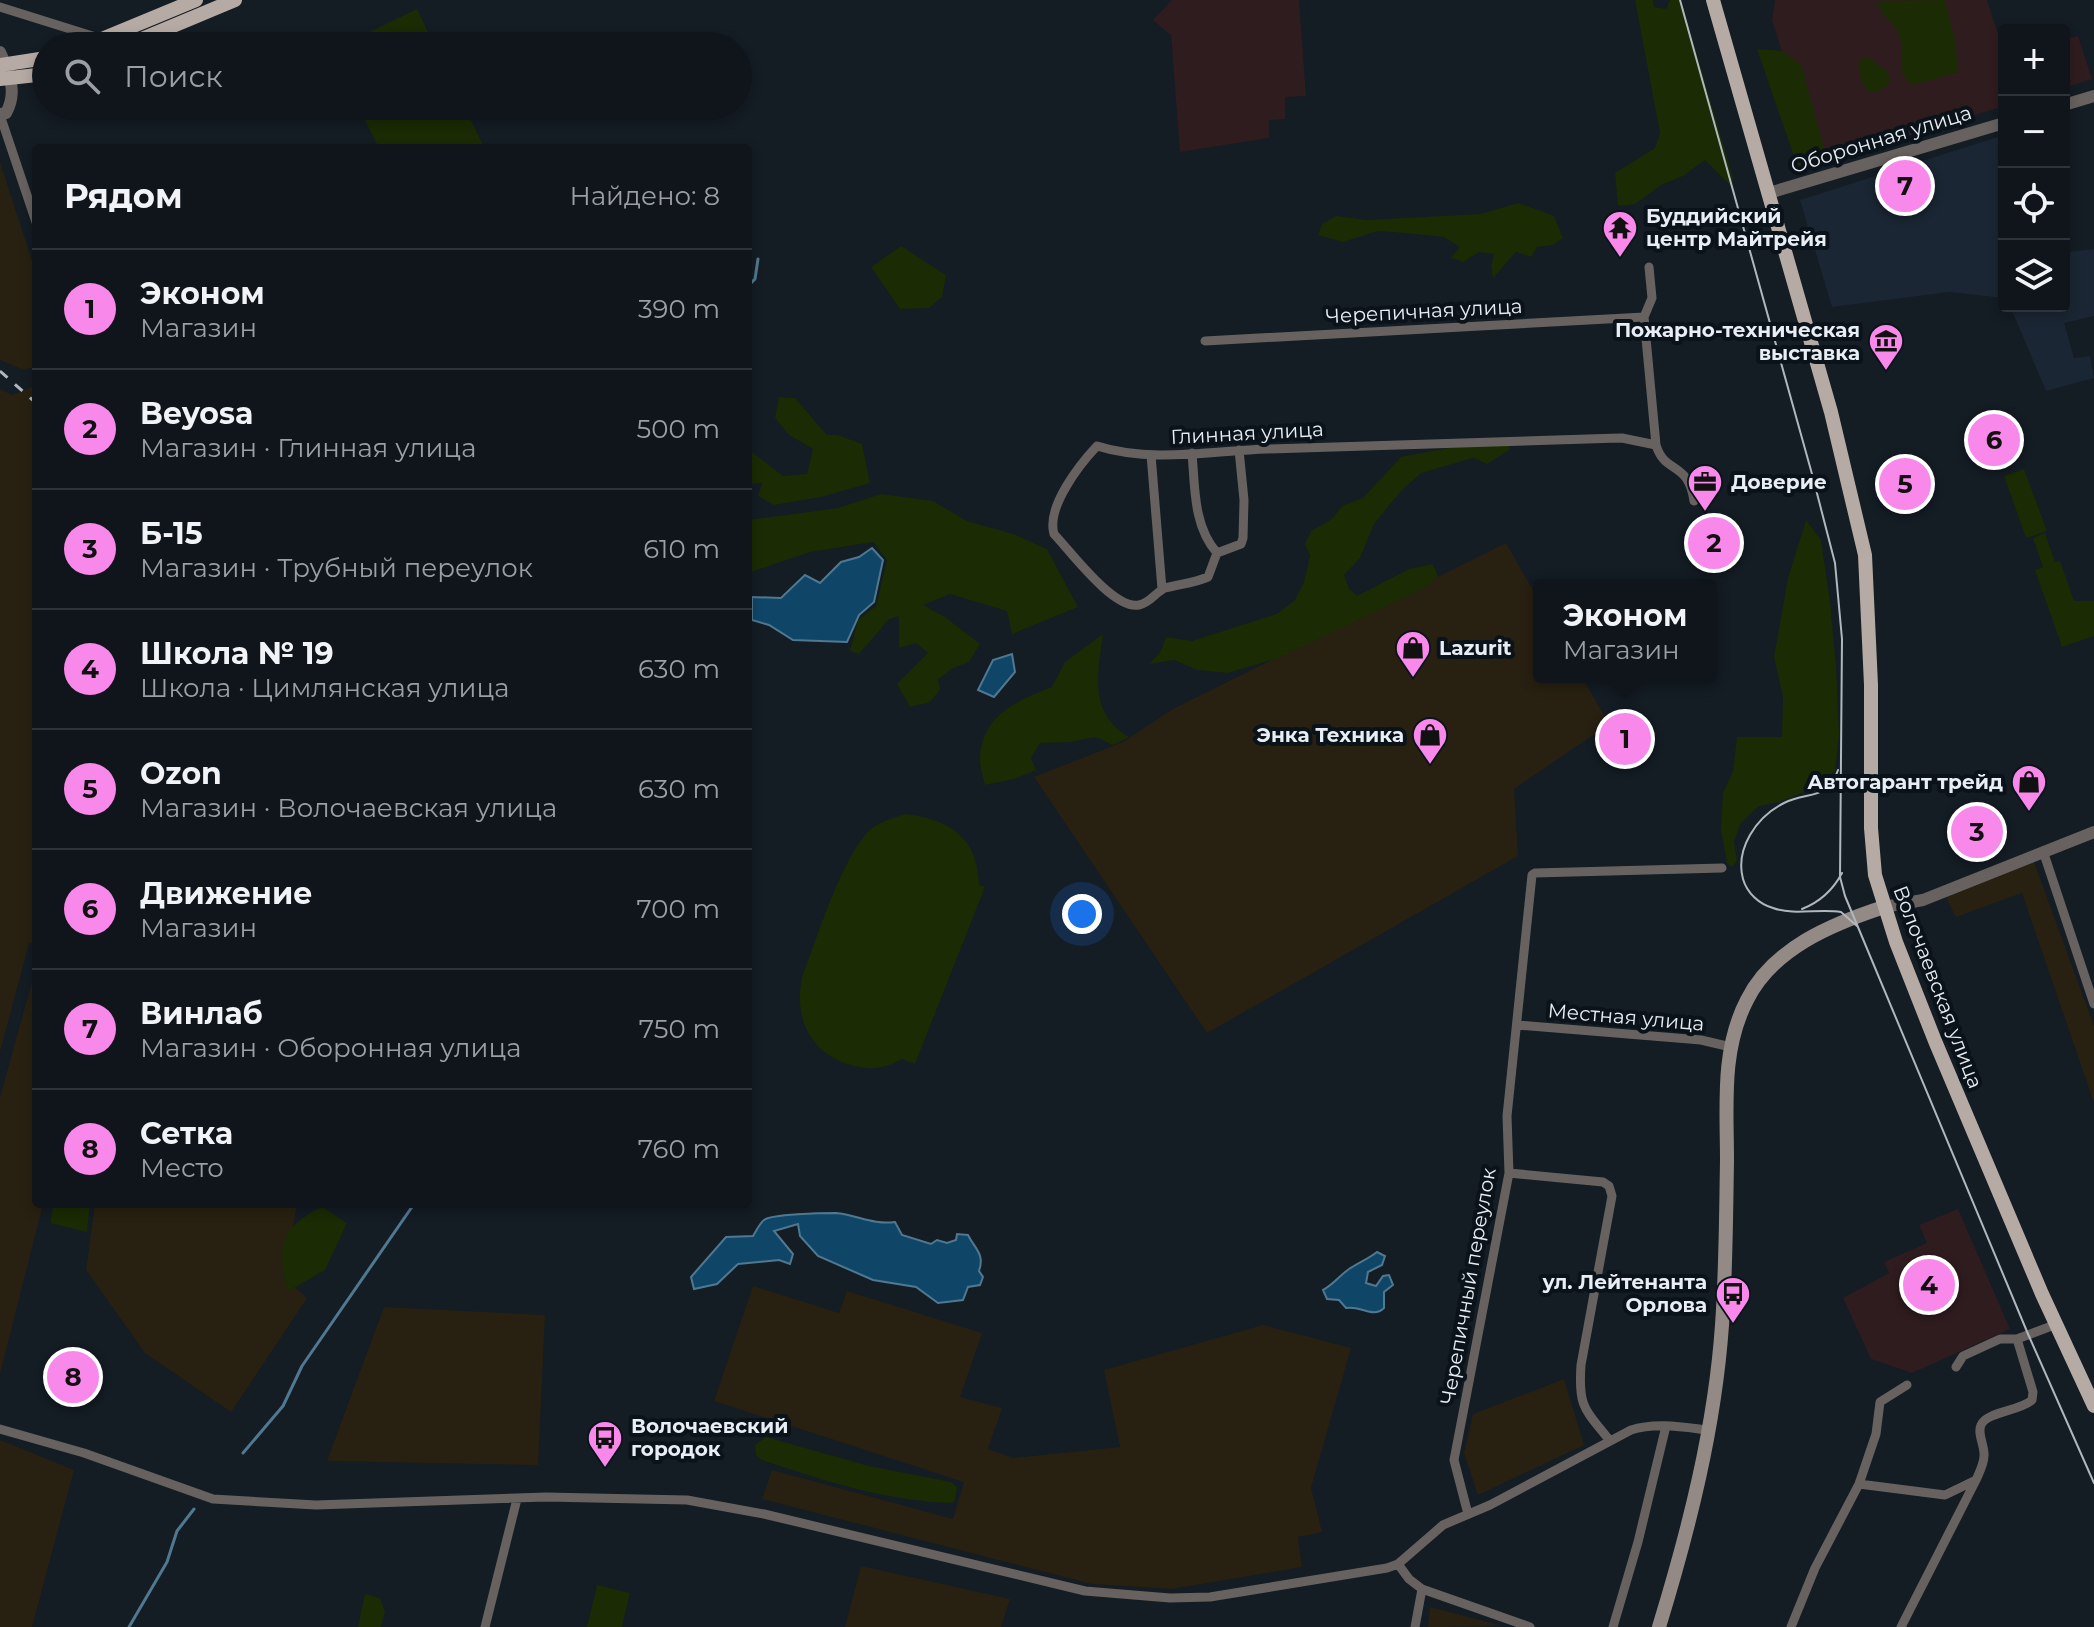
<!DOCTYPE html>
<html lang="ru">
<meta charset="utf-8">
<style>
body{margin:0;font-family:Montserrat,sans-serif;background:#1d2228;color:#f1f3f6}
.controls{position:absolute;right:24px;top:24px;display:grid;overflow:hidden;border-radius:8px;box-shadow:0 4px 12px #0003}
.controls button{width:72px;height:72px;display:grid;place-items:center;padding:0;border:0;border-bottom:2px solid #2f343a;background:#0f151b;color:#f1f3f6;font:40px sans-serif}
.you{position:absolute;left:1082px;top:914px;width:28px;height:28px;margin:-20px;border:6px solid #fff;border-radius:50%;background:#1a73e8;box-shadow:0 0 0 12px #1a73e833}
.badge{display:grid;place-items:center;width:52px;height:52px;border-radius:50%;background:#f888ea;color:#111;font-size:26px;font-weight:700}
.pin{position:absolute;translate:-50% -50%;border:4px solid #fff;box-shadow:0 2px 8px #0006}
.popup{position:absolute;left:1533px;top:579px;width:184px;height:104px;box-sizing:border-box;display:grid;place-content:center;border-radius:8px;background:#0f151b;filter:drop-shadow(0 2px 6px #0005);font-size:26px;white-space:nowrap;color:#9b9fa3}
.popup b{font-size:30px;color:#f1f3f6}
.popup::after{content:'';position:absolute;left:50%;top:100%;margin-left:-16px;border:16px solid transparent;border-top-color:#0f151b}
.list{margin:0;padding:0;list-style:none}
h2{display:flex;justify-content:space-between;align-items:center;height:104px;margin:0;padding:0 32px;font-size:34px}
h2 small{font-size:26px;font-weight:400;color:#9b9fa3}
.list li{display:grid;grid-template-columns:52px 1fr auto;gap:24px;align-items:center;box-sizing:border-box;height:120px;padding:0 32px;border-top:2px solid #2f343a}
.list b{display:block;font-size:30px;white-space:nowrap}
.list p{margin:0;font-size:26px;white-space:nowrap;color:#9b9fa3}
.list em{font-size:26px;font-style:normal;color:#9b9fa3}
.icon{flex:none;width:44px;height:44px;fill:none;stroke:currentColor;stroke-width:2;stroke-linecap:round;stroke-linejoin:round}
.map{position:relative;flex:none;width:2094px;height:1627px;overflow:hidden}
.search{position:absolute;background:#0f151b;box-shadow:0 4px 12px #0003;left:32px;top:32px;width:720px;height:88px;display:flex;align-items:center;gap:20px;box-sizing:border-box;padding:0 28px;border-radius:44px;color:#9b9fa3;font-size:30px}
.panel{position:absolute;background:#0f151b;box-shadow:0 4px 12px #0003;left:32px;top:144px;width:720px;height:1064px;border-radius:8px}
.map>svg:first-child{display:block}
.built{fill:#1a2633}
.industrial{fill:#282111}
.education{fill:#2f1c1f}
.green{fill:#1b2b04}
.water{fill:#0f4667;stroke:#507891;stroke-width:2}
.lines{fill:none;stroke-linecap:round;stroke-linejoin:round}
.stream{stroke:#507891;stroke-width:3}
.minor{stroke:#67625f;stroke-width:9}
.tertiary{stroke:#67625f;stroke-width:12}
.secondary{stroke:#948a85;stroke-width:14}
.primary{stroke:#b6aaa4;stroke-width:14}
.tram{stroke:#b1b7be;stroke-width:2}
.rail{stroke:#b1b7be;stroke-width:3;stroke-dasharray:10 10;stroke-linecap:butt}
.labels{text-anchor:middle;stroke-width:8;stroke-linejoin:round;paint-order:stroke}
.street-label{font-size:20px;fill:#e8eef4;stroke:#0b131a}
.poi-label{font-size:20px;font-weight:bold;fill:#e8eef4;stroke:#0b131a;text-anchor:start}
</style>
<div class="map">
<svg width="2094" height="1627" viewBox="0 0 2094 1627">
<rect width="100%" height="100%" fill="#141c24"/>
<path class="built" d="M2004 135V298L1949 292 1832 307 1800 200Z
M2064 241 2068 252 2094 249V316L2064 323 2074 358 2090 356 2094 378 2046 391 2010 306H2064Z"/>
<path class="industrial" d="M0 162 36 273V366L24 370 0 360Z
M36 385V944L29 943 0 1052V389L12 395Z
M1506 543 1539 601V677H1582L1609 724 1514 789 1518 856 1207 1033 1034 777 1123 742 1173 709Z
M2034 862 2094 1026V1103L2022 893 1956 917 1945 895Z
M36 968V1204H43L0 1374V1097Z
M95 1204H297L284 1278 307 1298 231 1412 145 1353 86 1270Z
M753 1286 839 1313 847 1291 982 1333 960 1397 1002 1408 988 1449 1013 1458 1120 1447 1104 1370 1263 1325 1351 1348 1311 1488 1322 1532 1298 1537 1302 1567 1172 1589 1092 1584 762 1499 772 1470 953 1519 964 1482 714 1401Z
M384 1307 545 1315 538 1465 327 1461Z
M1564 1379 1584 1445 1478 1495 1464 1453 1473 1414Z
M0 1440 74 1470 32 1627H0Z
M861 1566 1010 1599 1001 1627H845Z
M1430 1607 1503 1626 1428 1627Z"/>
<path class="education" d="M1172 0H1299L1306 96 1285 97V119L1269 120V138L1180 152 1171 35 1153 20Z
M1775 0H1987L2004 53V106L1817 164 1772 20Z
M2078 36 2092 79 2064 88V40Z
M1958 1209 2010 1329 1912 1373 1871 1359 1843 1298 1889 1273 1884 1262 1927 1243 1919 1225Z"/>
<path class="green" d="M1635 0H1653L1654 7 1666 9 1670 0H1681L1733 178 1731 186 1705 160 1683 176 1661 185 1635 204 1618 206 1615 173 1655 148 1660 133Z
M1945 0 1955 40 1958 72 1913 85C1892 72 1907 50 1898 32 1891 20 1880 15 1877 1Z
M417 9 435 46H340Z
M1757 49 1783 51 1802 66 1828 163 1799 171Z
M1869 57 1888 73 1890 82 1878 92H1868L1862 82 1858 62Z
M358 106H464L483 145 478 148H379Z
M1519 203 1554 216 1563 238 1553 245 1537 247 1531 257 1516 252 1493 278 1491 266 1494 254 1479 252 1464 262 1451 258 1460 247 1444 237 1405 233 1378 231 1343 242 1318 235 1322 224 1336 216 1367 220 1480 214Z
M901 246 946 275 942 297 929 308 900 309 871 267Z
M779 397 795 398 827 435H838L862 444 870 483 821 497 774 505 758 496 762 483 748 484V449L783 476 807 474 813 449 789 435 775 418Z
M1509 444V450L1487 464 1473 458 1421 473 1401 491 1374 524 1360 558 1344 575 1349 589 1357 596 1409 569 1433 564 1438 576 1426 587 1278 658 1228 673 1198 670 1174 660 1149 664 1161 651 1166 637 1192 641 1277 614 1295 600 1304 582 1310 556 1305 544 1311 531 1332 519 1342 506 1363 498 1401 457 1453 447Z
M2024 469 2047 531 2026 538 2004 476Z
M881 494 933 501 967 521 1013 534 1047 549 1078 607 1012 634 1007 611 950 594 923 605 945 617 980 644 969 662 951 669 938 680 940 690 930 702 910 707 897 684 928 653 916 643 899 648V616L889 619 859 654 850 651 858 620 876 606 887 560 873 542 810 552 748 573V520L838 508Z
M1806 520 1821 540 1830 602 1836 666 1839 735 1835 771 1807 791 1779 802 1759 806 1741 823 1734 841 1737 861 1732 867 1727 863 1721 829 1723 793 1733 771 1737 737H1782L1783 697 1774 657 1788 578Z
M2045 533 2055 562 2060 561 2074 601H2094V636L2062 647 2035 570 2043 567 2033 538Z
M1103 634C1098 675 1088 712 1129 737L1113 745 1095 737 1070 742 1040 743 1031 758 1036 770 1014 779 985 785C983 777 980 768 980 760 980 716 1018 700 1052 687L1065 662Z
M905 814C949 819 978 837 979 885L985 887 915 1064 902 1059C889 1067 875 1070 859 1067 813 1058 793 1022 802 977 817 939 842 855 871 829 881 821 893 818 905 814Z
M54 1204H90L87 1232 50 1223Z
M322 1207 347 1223 325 1270 289 1291C285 1283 284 1275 283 1266 278 1235 296 1219 322 1207Z
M766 1437 869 1466 951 1482 957 1487 955 1500 952 1503C885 1501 825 1481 762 1460L756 1455 755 1445Z
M597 1585 630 1593 622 1627H587Z
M365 1594 380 1598 385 1612 381 1627H358Z"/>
<path class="water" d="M872 548 883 560 874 602 859 615 847 642 793 640 769 625 752 620V597L781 598 805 575 820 583 841 562 859 557Z
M1012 654 1015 672 994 697 978 690 993 660Z
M836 1213C857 1215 873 1225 895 1222L902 1235 931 1244 937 1240 947 1243 956 1240 957 1234 968 1235C975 1249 985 1254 979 1271L983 1277 980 1285 968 1287 963 1300 938 1303 916 1287 873 1280 818 1256 800 1236 798 1224 774 1231 793 1254 790 1264 779 1260 738 1264 717 1284 694 1289 691 1277 726 1237 753 1236C756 1231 760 1223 764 1220 771 1214 823 1213 836 1213Z
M1377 1252 1385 1256 1382 1265 1368 1272 1366 1283 1376 1286 1383 1276 1389 1275 1393 1285 1384 1292V1308C1373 1319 1360 1305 1346 1308L1339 1300 1327 1299 1323 1290C1334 1284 1339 1276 1349 1269 1358 1263 1368 1259 1377 1252Z"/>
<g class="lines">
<path class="stream" d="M748 286 755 279 758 259
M243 1453 283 1406 302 1366 414 1204
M129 1627 167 1562 177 1531 194 1509"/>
<path class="minor" d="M0 7 102 39
M0 115 36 222
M1649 267 1652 298 1644 317 1656 445
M1205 341 1644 317
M1239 450 1244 500 1243 538 1241 544 1217 553 1208 577C1194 583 1180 584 1165 588 1156 592 1150 603 1139 605 1114 610 1071 552 1054 534 1046 507 1080 464 1097 446 1151 463 1211 451 1267 449 1386 445 1504 442 1622 438L1656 445C1665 475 1688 460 1694 501
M1192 453C1195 486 1193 526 1217 553
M1151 455 1162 589
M2043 851 2094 1004
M1517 1025 1701 1040 1731 1047
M1509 1173 1603 1182 1609 1186 1612 1196 1581 1365C1578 1408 1585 1409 1610 1441
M1956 1367 1963 1356 2000 1339H2017L2057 1324
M0 1429 84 1453 213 1499 316 1505 546 1497 687 1500 764 1514 1085 1591 1170 1598 1210 1597 1387 1568 1398 1564 1443 1525 1490 1505 1631 1430C1655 1422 1683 1427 1708 1430
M1859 1484 1945 1495 1976 1480
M1468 1514 1454 1460 1509 1173 1507 1116 1532 875 1535 873 1722 868
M1398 1564 1409 1579 1422 1589 1530 1627
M485 1627 517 1499
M1415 1627 1422 1589
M1613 1627 1638 1542 1666 1426
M1791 1627 1815 1568 1859 1484 1876 1434 1880 1402 1907 1385
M1901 1627 1976 1480C1979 1473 1984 1464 1984 1456 1985 1446 1977 1434 1981 1425 1986 1412 2020 1411 2032 1400L2033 1392 2017 1339"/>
<path class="tertiary" d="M0 52C9 73 18 92 6 113L1 114
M2064 105 2094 96
M1769 193 2004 123
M1884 907 1923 900 2094 832"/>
<path class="secondary" d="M1659 1627C1689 1529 1715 1427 1722 1325 1726 1270 1726 1215 1727 1161 1727 1106 1721 1050 1747 1000 1773 948 1832 924 1884 907"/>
<path class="primary" d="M1713 0 1831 412 1865 555 1871 685V828L1875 875 1896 942 1935 1041 2042 1294 2094 1406
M85 46 196 0
M125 46 235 0
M0 65 46 58
M0 79 46 74"/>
<path class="tram" d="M1680 0 1812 474 1835 563 1842 639 1840 877 1845 896 2028 1334 2094 1483
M1838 770C1828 801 1808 791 1784 803 1756 817 1735 849 1743 879 1747 893 1759 904 1773 908 1795 916 1819 908 1841 912L1857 926
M1802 909C1820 902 1833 890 1842 873"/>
<path class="rail" d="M0 371 36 403"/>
</g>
<defs>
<symbol id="temple-pin" viewBox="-11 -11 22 30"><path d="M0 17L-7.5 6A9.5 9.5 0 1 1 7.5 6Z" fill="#f888ea" stroke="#0b131a"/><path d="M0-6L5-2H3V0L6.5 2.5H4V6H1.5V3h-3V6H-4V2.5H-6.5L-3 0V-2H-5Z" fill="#111"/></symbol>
<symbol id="museum-pin" viewBox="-11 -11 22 30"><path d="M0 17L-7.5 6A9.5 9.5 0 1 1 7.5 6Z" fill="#f888ea" stroke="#0b131a"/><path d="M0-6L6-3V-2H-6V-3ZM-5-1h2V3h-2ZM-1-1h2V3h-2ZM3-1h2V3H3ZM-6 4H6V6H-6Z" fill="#111"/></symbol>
<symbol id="office-pin" viewBox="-11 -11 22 30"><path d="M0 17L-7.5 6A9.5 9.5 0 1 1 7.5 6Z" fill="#f888ea" stroke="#0b131a"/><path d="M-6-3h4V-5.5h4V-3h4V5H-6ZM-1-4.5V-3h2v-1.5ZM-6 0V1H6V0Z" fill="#111"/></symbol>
<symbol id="shop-pin" viewBox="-11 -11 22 30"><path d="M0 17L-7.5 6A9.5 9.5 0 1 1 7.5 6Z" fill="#f888ea" stroke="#0b131a"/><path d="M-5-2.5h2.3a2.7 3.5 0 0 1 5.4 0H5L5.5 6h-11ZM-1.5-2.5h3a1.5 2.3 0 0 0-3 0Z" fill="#111"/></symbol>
<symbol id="bus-pin" viewBox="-11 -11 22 30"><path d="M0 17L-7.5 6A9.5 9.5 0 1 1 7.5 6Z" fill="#f888ea" stroke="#0b131a"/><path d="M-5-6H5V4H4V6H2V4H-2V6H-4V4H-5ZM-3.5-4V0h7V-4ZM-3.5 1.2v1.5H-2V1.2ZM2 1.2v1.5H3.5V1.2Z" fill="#111"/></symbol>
</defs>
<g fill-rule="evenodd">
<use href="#temple-pin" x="1600" y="208" width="40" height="54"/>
<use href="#museum-pin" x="1866" y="321" width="40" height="54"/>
<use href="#office-pin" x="1685" y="462" width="40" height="54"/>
<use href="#shop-pin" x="1393" y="628" width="40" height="54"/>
<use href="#shop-pin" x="1410" y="715" width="40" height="54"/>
<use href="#shop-pin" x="2009" y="762" width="40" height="54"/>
<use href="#bus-pin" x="1713" y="1274" width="40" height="54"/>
<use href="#bus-pin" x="585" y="1418" width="40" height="54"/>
</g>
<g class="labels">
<g class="street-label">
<text transform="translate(1881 139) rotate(-17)" y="7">Оборонная улица</text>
<text transform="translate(1424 311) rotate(-3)" y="7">Черепичная улица</text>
<text transform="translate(1247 433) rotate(-3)" y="7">Глинная улица</text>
<text transform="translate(1938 987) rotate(69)" y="7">Волочаевская улица</text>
<text transform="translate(1626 1017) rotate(5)" y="7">Местная улица</text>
<text transform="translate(1468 1286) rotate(-80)" y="7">Черепичный переулок</text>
</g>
<g class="poi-label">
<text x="1646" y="223">Буддийский<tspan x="1646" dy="23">центр Майтрейя</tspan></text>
<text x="1860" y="337" text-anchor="end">Пожарно-техническая<tspan x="1860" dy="23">выставка</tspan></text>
<text x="1731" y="489">Доверие</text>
<text x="1439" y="655">Lazurit</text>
<text x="1404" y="742" text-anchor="end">Энка Техника</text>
<text x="2003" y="789" text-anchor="end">Автогарант трейд</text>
<text x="1707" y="1289" text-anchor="end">ул. Лейтенанта<tspan x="1707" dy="23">Орлова</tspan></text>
<text x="631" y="1433">Волочаевский<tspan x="631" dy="23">городок</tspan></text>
</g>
</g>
</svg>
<div class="controls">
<button>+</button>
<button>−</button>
<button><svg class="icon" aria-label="locate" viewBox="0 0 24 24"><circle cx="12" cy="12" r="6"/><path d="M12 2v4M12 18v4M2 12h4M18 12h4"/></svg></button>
<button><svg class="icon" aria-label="layers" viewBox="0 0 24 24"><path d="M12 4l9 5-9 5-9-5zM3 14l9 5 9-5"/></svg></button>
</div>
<div class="you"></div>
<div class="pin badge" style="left:1625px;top:739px">1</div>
<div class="popup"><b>Эконом</b>Магазин</div>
<div class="pin badge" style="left:1714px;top:543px">2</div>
<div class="pin badge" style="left:1977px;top:832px">3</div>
<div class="pin badge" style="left:1929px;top:1285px">4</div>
<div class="pin badge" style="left:1905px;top:484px">5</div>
<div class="pin badge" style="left:1994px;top:440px">6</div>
<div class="pin badge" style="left:1905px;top:186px">7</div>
<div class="pin badge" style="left:73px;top:1377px">8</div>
<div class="search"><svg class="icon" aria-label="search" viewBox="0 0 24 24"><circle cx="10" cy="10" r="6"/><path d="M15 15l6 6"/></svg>Поиск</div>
<section class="panel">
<h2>Рядом<small>Найдено: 8</small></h2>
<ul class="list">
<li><span class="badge">1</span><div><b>Эконом</b><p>Магазин</p></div><em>390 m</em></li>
<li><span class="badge">2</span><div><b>Beyosa</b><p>Магазин · Глинная улица</p></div><em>500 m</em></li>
<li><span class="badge">3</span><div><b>Б-15</b><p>Магазин · Трубный переулок</p></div><em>610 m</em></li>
<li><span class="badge">4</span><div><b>Школа № 19</b><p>Школа · Цимлянская улица</p></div><em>630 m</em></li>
<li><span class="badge">5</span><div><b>Ozon</b><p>Магазин · Волочаевская улица</p></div><em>630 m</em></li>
<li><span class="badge">6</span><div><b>Движение</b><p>Магазин</p></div><em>700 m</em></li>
<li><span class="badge">7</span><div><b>Винлаб</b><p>Магазин · Оборонная улица</p></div><em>750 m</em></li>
<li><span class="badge">8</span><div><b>Сетка</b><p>Место</p></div><em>760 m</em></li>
</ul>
</section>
</div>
